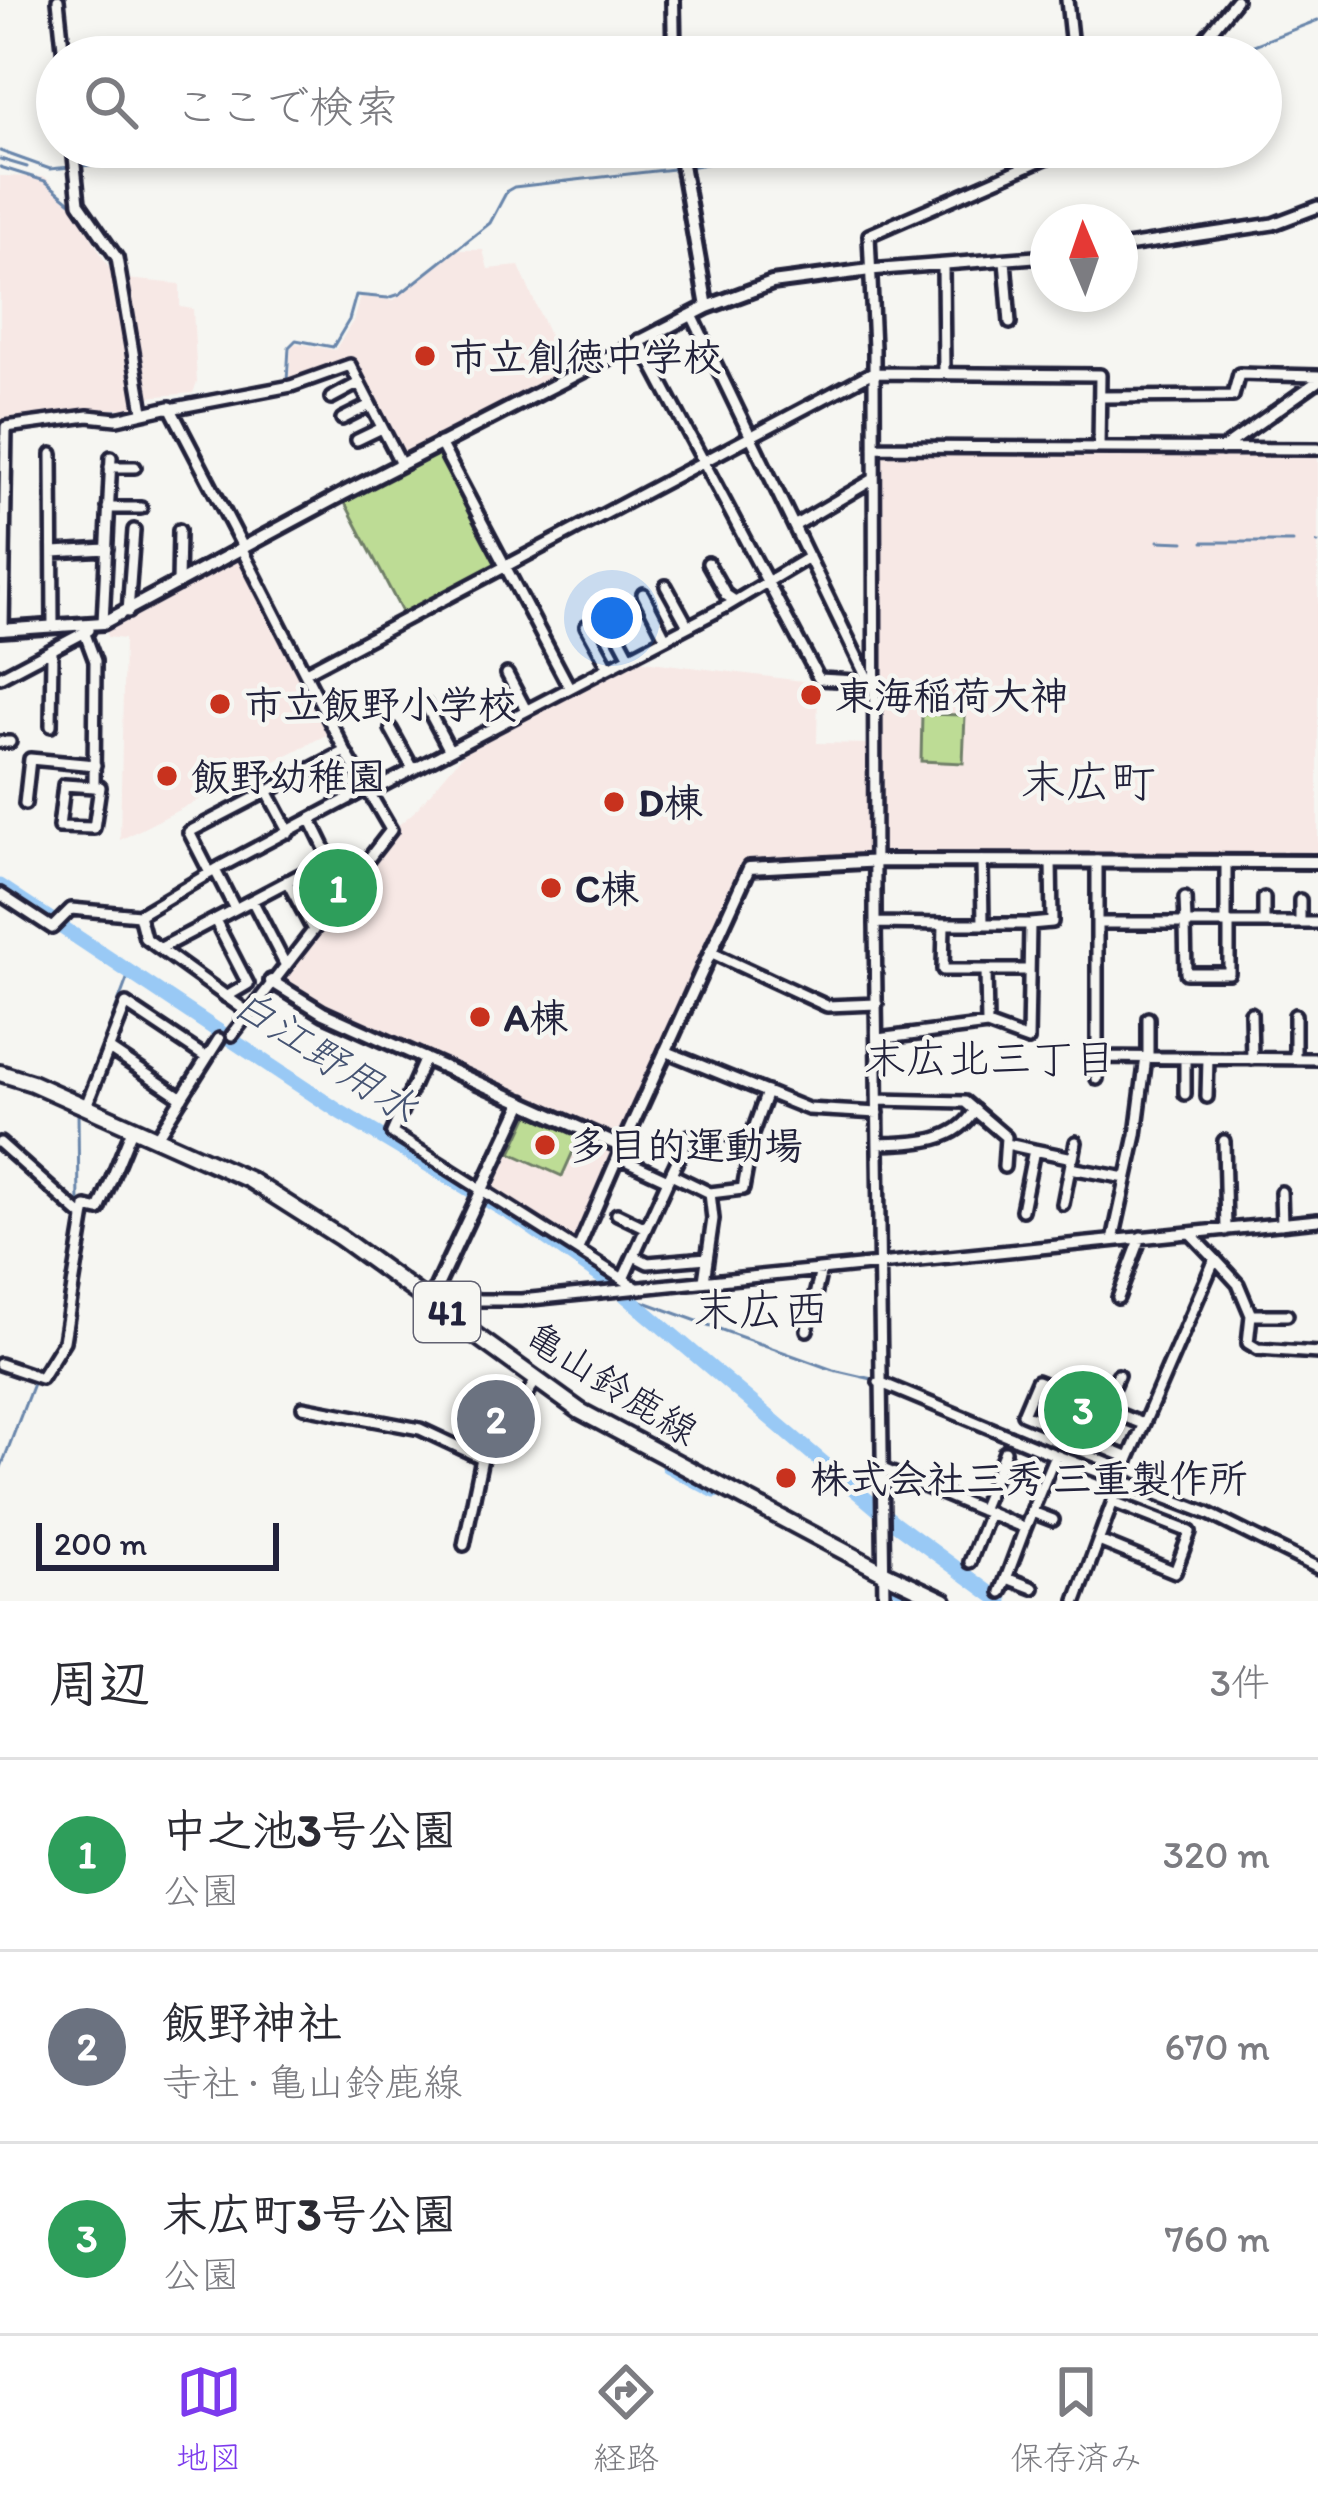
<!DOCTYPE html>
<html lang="ja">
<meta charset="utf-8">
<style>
body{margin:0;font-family:Itim,"Klee One",sans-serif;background:#f2f2f3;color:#2b2b33}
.compass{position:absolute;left:1030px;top:204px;width:108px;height:108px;border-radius:50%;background:#fff;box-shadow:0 6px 18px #0003;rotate:358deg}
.scale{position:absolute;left:36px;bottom:30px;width:243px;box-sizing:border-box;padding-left:12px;border:6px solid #22223b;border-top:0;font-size:33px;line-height:42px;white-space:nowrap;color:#22223b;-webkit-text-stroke:9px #f6f6f2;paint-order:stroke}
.you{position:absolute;left:612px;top:618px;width:42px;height:42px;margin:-30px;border:9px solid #fff;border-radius:50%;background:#1a73e8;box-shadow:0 0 0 18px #1a73e833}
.badge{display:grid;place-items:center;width:78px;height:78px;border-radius:50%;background:#7c3aed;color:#fff;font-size:39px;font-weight:700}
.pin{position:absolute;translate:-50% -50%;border:6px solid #fff;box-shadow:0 3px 12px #0006}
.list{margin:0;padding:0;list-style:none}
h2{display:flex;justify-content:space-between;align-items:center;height:156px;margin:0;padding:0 48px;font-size:51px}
h2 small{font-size:39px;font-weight:400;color:#7c7c81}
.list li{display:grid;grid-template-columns:78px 1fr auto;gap:36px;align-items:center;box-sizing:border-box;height:192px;padding:0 48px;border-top:3px solid #e1e1e2}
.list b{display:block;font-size:45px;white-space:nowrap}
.list p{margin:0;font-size:39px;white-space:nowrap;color:#7c7c81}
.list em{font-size:39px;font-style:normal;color:#7c7c81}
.icon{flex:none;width:66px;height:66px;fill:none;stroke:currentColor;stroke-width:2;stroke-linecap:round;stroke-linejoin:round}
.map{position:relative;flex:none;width:1318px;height:1601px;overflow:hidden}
.search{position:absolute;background:#fff;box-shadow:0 6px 18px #0003;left:36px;right:36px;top:36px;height:132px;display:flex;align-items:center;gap:30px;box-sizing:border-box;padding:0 42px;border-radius:66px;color:#7c7c81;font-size:45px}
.sheet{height:732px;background:#fff}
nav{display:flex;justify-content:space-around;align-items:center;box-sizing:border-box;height:168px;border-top:3px solid #e1e1e2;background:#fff;font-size:33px;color:#7c7c81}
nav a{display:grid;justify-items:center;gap:6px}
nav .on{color:#7c3aed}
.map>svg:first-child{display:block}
.built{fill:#f7e8e5}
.green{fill:#bddc95;stroke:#707f68;stroke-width:3}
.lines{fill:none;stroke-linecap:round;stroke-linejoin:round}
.stream{stroke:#6986ab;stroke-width:3}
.river{stroke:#99c9f5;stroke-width:15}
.minor-casing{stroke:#22223b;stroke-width:18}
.tertiary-casing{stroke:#22223b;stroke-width:20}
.primary-casing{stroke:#22223b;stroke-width:22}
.minor{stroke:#f6f6f2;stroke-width:9}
.tertiary{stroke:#f6f6f2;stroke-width:10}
.primary{stroke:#f6f6f2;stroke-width:14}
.poi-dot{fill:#c8321e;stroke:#f6f6f2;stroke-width:4.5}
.labels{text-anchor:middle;stroke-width:9;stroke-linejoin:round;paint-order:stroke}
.shield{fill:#f6f6f2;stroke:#626272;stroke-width:3}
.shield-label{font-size:36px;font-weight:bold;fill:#22223b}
.poi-label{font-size:39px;font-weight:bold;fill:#22223b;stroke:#f6f6f2;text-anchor:start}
.street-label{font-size:39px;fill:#22223b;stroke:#f6f6f2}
.water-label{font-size:42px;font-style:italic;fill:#465473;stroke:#f6f6f2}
.neighbourhood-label{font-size:42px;fill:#22223b;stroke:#f6f6f2}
.quarter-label{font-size:45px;fill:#22223b;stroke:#f6f6f2}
</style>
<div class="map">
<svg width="1318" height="1601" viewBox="0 0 1318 1601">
<rect width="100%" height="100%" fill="#f6f6f2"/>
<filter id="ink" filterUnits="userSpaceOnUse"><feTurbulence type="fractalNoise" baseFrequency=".00833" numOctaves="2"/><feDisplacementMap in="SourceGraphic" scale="24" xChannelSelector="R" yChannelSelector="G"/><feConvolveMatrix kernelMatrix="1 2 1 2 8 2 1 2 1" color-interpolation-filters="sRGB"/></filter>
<g filter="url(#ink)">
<path class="built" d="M0 176 45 177 74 207 116 280 137 407 117 411 87 410 0 425Z
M456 250H483L488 269 519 266 564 370 399 456 351 362 289 382 291 347 296 343 335 350 353 321 360 297 394 300Z
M126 279 180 284V307L193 309 197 382 193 393 145 397Z
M883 451 1318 453V854L884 852 880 848 877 455Z
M239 561 243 563 332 732 120 840 124 639 107 637V631Z
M627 659 818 683 817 743 871 744 870 853 746 859 622 1133 612 1135 351 1017 327 1010 279 980 280 976 395 828 415 811 476 739Z
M529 1112 615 1153 577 1239 572 1241 492 1187Z"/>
<path class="green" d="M440 448 502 566 404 616 343 499Z
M922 714 965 715 963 763 921 761Z
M529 1114 580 1136 562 1176 511 1153Z"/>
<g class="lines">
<path class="stream" d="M1163 57 1185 55 1229 0
M1223 57 1318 20
M0 151 50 169 277 147
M0 159 27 167
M0 167 45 181 74 205
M688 167 805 147
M149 405 287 381 289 347 296 340 333 347 349 320 356 295 388 298 400 294 490 223 507 191 514 187 673 169
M95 412 135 410
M24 420 50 417
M1158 541 1184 542
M1203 542H1293
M1317 543H1318
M83 1097 130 971
M78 1110 79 1209
M625 1295 833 1370 872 1379
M922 1395 1062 1453
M0 1470 34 1381"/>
<path class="river" d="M0 886 340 1112 521 1220 612 1284
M625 1295 893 1522 1001 1601
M668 1466 715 1491
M895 1585 921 1601"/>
<defs>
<path id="minor" d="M58 0 64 57
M1067 0 1073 57
M1190 57 1236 0
M73 147 79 203 117 258 143 411
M1120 247 1273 224 1318 207
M1005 260 1010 323
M943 266 944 373
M870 270 1048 256
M692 315 869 682
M639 340 819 679 875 682
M1100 397 1233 396 1239 374 1318 376
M331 398 359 383
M170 409 291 386 350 365 401 464
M342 419 370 405
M357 440 382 428
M440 443 569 687
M874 447 1318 449
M1222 449 1318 381
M52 454 53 626
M110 467H135
M108 508H141
M794 526 874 479
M53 552 107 549
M708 563 726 595 735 601
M178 584 179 530
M666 586 688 626
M643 594 665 637
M605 610 629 655
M128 612 134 530
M103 623 111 457
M586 626 608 666
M3 630 6 427 88 416 117 419 170 407 244 549
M85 634 95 661 94 787 64 785 59 827 94 828 100 787H94
M306 672 871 373 1100 375 1099 448
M507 674 526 710
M0 677 89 630
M425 704 449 749
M51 726 52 652
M391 729 413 769
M0 742H10
M267 791 289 832
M370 792 727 606 809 557
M25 804 30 759 95 765
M982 861 983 924
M1097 861V1057L1318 1059
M215 870 235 909
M210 873 189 832 345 751
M287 881 313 930
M0 894 52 928 71 909 139 915
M1185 898 1186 923
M252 900 285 964
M1300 900V923
M215 920 248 984 226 997
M1264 922V898
M875 923 944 924
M1097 923H1318
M1226 923V862
M1030 924 1052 922 1051 861
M1185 924 1186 973H1229V922
M161 948 330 859 311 820
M710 952 827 1006 877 1004
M986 970H1029
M249 1013 145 938 139 915 220 867 367 789
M1251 1013 1252 1059
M232 1035 391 830 345 751 242 550
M878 1039 987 1025 1028 1040 1030 924H944L943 970H986L987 1025
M109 1049 182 1098
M665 1051 808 1109 878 1113
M1097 1057V1079
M1148 1057V1018
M425 1058 392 1133 637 1288
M1295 1059V1015
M1185 1094V1058
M1207 1097 1208 1058
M878 1100 965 1102 1006 1137 1004 1167
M86 1106 126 1004 207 1058
M157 1137 219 1039
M751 1137 767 1092
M1224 1141 1226 1230
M0 1143 83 1217
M878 1144C913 1143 956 1144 975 1110
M1007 1144 1034 1150 1022 1210
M1034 1150 1073 1158 1076 1142
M618 1157 668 1180 689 1136 749 1156 743 1189 710 1193 671 1174
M1070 1168 1126 1178
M1281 1192 1282 1224
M1063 1204 1071 1163
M617 1214 646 1228
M1113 1240 1136 1135 1146 1057
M578 1249 620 1152
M634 1256 648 1263 707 1258
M1215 1259 1238 1284 1251 1315H1287
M623 1279 668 1180
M704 1281 713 1219 710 1193
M1118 1298 1141 1237
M430 1301 441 1293 480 1300H521L1318 1220
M1251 1315 1248 1343 1258 1349 1318 1353
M807 1330 821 1270
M0 1364 41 1378 64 1341 86 1207 99 1210 133 1127
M879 1382 1055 1455
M303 1407 420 1429 482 1458
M1104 1408 1118 1375
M1129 1458 1023 1414 1037 1381 1143 1424
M880 1468 1025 1528 1055 1455 1207 1513 1318 1568
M981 1510 1005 1451
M1032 1512 1053 1520
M1099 1541 1175 1572 1190 1532 1113 1502
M464 1545 482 1458 536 1381
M970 1562 989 1513
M1007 1578 1033 1588
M1001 1592 1025 1528
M884 1601 875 923 874 348 869 235 1071 147
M1076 1601 1129 1458 1215 1259 1191 1234"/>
<path id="tertiary" d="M673 0 674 57
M679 147 707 307
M0 630 103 623 343 494 707 307 772 283 870 270
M271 981 323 1013 622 1147 749 868 883 861 1318 862
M430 1301 523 1102"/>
<path id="primary" d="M0 1073 32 1083 250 1180 341 1238 580 1411 883 1572 944 1601"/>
</defs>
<use href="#minor" class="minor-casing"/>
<use href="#tertiary" class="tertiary-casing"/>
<use href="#primary" class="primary-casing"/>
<use href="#minor" class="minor"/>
<use href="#tertiary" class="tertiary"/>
<use href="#primary" class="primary"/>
</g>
</g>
<g class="poi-dot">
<circle cx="425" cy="356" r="12"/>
<circle cx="811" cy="695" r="12"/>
<circle cx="220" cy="704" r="12"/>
<circle cx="167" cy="776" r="12"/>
<circle cx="614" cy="802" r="12"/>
<circle cx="551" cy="888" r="12"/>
<circle cx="480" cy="1017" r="12"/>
<circle cx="545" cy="1145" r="12"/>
<circle cx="786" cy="1478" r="12"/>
</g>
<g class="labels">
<rect class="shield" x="414" y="1282" width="66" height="60" rx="9"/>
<g class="shield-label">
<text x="447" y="1325">41</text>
</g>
<g class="poi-label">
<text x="449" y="370">市立創徳中学校</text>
<text x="835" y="709">東海稲荷大神</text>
<text x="244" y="718">市立飯野小学校</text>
<text x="191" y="790">飯野幼稚園</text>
<text x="638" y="816">D棟</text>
<text x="575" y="902">C棟</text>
<text x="504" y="1031">A棟</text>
<text x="569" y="1159">多目的運動場</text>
<text x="810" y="1492">株式会社三秀 三重製作所</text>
</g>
<g class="street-label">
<text transform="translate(612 1383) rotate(32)" y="14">亀山鈴鹿線</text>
</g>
<g class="water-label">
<text transform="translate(326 1055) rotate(33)" y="15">白江野用水</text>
</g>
<g class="neighbourhood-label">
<text x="990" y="1073">末広北三丁目</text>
</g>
<g class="quarter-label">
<text x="1088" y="797">末広町</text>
<text x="761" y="1325">末広西</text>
</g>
</g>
</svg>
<svg class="compass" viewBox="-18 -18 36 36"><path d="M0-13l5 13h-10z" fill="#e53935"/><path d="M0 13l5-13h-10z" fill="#7c7c81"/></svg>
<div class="scale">200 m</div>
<div class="you"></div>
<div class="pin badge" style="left:338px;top:888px;background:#2e9e5b">1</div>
<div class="pin badge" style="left:496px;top:1419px;background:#6b7280">2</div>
<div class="pin badge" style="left:1083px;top:1410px;background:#2e9e5b">3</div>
<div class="search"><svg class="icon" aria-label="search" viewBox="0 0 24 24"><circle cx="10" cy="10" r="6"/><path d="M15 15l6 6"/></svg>ここで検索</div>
</div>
<section class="sheet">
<h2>周辺<small>3件</small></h2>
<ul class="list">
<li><span class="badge" style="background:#2e9e5b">1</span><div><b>中之池3号公園</b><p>公園</p></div><em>320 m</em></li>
<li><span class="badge" style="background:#6b7280">2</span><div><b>飯野神社</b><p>寺社 · 亀山鈴鹿線</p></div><em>670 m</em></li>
<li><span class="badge" style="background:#2e9e5b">3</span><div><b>末広町3号公園</b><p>公園</p></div><em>760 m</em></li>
</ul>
</section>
<nav>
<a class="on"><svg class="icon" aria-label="map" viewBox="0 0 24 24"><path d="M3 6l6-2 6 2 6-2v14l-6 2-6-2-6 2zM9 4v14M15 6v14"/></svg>地図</a>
<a><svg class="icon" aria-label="directions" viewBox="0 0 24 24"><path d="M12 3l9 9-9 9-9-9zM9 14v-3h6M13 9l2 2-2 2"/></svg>経路</a>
<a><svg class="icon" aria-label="saved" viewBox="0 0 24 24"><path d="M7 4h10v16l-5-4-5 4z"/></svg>保存済み</a>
</nav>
